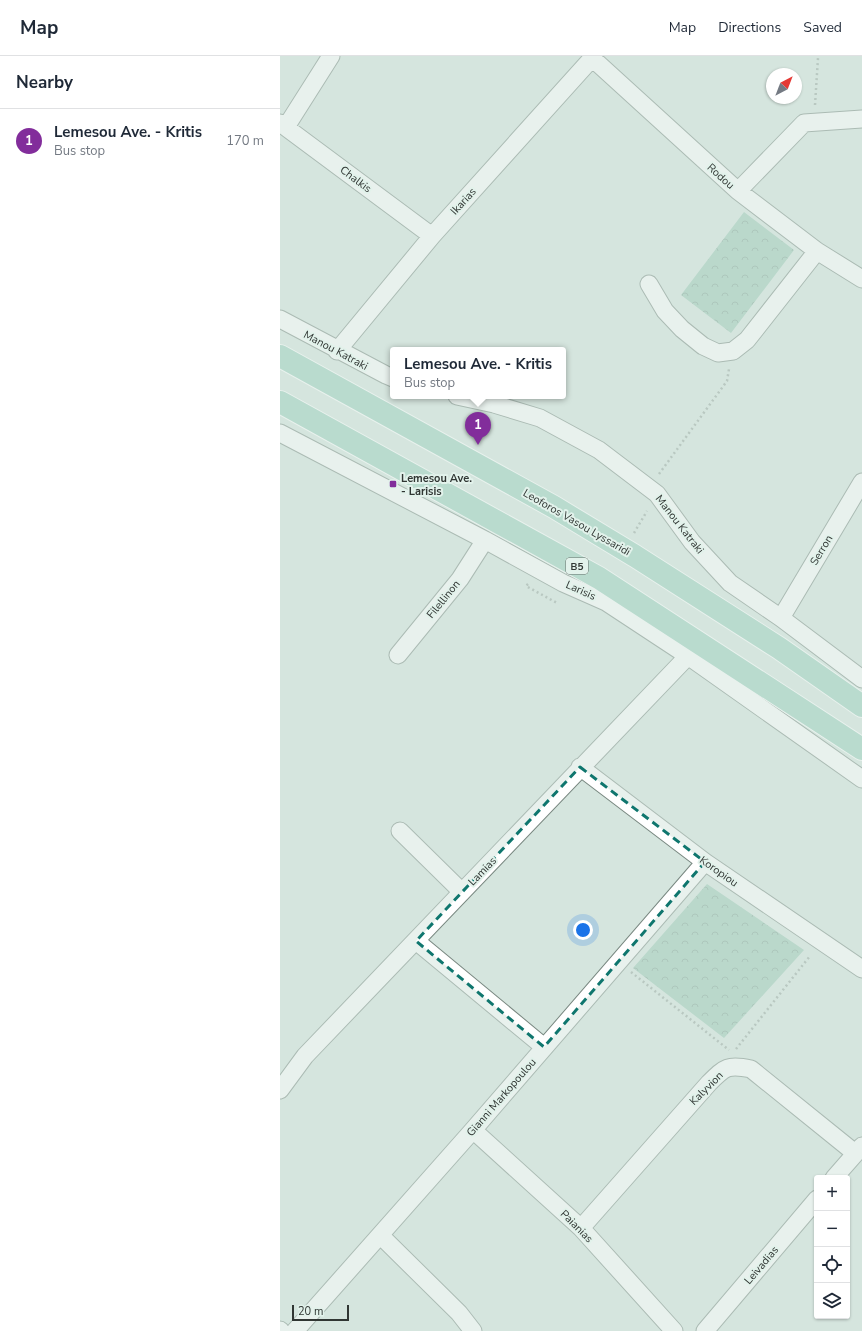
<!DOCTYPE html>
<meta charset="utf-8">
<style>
body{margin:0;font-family:"Nunito Sans",sans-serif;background:#f6f6f7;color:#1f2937}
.controls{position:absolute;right:12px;bottom:12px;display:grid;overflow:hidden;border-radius:4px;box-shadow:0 1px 3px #0004}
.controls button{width:36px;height:36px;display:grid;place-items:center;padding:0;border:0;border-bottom:1px solid #e0e1e3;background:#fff;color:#1f2937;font:20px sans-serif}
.compass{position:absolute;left:486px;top:12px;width:36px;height:36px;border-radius:50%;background:#fff;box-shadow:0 1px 3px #0004;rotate:42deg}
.scale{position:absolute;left:12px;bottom:10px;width:57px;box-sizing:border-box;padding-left:4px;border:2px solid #303633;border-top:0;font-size:11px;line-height:14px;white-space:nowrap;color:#303633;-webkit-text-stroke:3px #e2f2eb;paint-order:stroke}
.you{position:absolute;left:303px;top:874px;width:14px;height:14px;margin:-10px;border:3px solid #fff;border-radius:50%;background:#1a73e8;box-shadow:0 0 0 6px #1a73e833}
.badge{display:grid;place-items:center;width:26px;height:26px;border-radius:50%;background:#822d9b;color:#fff;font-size:13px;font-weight:700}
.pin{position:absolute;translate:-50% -33px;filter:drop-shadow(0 1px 2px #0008)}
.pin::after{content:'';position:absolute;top:21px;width:14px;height:12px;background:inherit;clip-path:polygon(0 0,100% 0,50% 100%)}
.popup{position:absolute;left:110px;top:291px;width:176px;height:52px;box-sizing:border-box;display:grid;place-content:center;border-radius:4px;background:#fff;filter:drop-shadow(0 1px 3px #0005);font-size:13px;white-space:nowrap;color:#747a83}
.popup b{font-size:15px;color:#1f2937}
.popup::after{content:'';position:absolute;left:50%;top:100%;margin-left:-8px;border:8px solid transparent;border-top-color:#fff}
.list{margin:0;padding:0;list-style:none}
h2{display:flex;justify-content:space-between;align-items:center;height:52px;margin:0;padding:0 16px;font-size:17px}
h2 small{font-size:13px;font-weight:400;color:#747a83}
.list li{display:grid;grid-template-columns:26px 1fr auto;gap:12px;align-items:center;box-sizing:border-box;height:64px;padding:0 16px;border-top:1px solid #e0e1e3}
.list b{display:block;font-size:15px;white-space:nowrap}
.list p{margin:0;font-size:13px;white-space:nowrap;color:#747a83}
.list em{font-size:13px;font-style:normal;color:#747a83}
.icon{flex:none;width:22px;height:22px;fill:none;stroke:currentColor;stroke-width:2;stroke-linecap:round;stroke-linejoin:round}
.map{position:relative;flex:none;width:582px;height:1275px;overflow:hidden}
header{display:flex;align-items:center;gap:24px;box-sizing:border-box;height:56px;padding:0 20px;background:#fff;border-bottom:1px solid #e0e1e3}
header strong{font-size:19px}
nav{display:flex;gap:22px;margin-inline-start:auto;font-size:14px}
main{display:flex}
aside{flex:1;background:#fff}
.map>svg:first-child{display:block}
.park{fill:url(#park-crowns)}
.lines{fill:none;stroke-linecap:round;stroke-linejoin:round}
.minor-casing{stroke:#798881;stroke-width:19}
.primary-casing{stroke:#fff;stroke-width:24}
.path{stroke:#97a49e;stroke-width:2.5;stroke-dasharray:2 3;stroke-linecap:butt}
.minor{stroke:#fff;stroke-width:17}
.primary{stroke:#97cebb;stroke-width:22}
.marked{fill:none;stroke:#0f766e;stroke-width:3;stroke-dasharray:8 5;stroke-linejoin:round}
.poi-dot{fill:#822d9b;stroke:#e2f2eb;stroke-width:1.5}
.labels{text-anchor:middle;stroke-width:4;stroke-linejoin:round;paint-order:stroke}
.shield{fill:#e2f2eb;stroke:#656e6a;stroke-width:1}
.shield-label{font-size:10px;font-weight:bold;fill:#303633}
.street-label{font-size:11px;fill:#303633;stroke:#e2f2eb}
.poi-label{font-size:11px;font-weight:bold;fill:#303633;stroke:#e2f2eb;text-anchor:start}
</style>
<header>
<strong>Map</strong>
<nav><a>Map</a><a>Directions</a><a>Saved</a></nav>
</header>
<main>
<aside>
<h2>Nearby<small></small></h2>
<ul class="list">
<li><span class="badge">1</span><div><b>Lemesou Ave. - Kritis</b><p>Bus stop</p></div><em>170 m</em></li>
</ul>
</aside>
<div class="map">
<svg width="582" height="1275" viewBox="0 0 582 1275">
<defs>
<pattern id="park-crowns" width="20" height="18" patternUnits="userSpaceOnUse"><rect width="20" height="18" fill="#99c7b4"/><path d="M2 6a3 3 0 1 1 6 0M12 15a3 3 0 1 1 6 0" fill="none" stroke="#7da293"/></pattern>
</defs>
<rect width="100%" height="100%" fill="#d5e5de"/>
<path class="park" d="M464 156 514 194 451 277 401 239Z
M427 828 524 894 444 982 353 912Z"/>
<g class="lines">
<defs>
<path id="minor" d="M312 2 458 135 537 195 582 223
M0 67 152 180
M6 71 51 0
M458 135 524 67 582 63
M369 228 385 255 402 273 423 290 438 297 453 295 467 284 537 195
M0 263 106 319 113 322
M57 295 152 180 314 0
M177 340 214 348 260 362 319 394 377 438 412 486 450 527 501 562 582 623
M0 377 205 484 283 527 326 546 408 600 582 723
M501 562 582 426
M118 599 180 523 205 484
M300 711 425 806 582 913
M120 775 182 836
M136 885 264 991
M0 1034 25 1000 408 600
M193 1074 301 1172 394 1275
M554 1122 582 1090
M301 1172 429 1027C445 1011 448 1008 471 1013L575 1097
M100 1179 179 1257 193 1275
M0 1274 1 1275
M15 1275 193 1074 425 806
M425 1275 537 1143"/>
<path id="primary" d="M0 300 274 451 355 500 499 592 582 650
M0 346 319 522 582 693"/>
</defs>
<use href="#minor" class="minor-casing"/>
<use href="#primary" class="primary-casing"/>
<path class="path" d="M535 49 538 2 540 0
M379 418 447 325 449 313
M354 477 367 455
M248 528 246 530 277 547
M351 916 449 994
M456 993 530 900"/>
<use href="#minor" class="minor"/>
<use href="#primary" class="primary"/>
</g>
<path d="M0 0H582V1275H0ZM300 711 425 806 264 991 136 885Z" fill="#d5e5de" fill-opacity=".55" fill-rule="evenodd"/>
<path class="marked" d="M300 711 425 806 264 991 136 885Z"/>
<rect class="poi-dot" x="109" y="424" width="8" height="8" rx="2"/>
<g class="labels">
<rect class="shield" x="286" y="502" width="22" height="16" rx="3"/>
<g class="shield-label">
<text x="297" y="514">B5</text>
</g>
<g class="street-label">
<text transform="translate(441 120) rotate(42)" y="4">Rodou</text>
<text transform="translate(76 123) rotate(37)" y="4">Chalkis</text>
<text transform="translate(183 145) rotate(-48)" y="4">Ikarias</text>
<text transform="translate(56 294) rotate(28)" y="4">Manou Katraki</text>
<text transform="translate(297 466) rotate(30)" y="4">Leoforos Vasou Lyssaridi</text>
<text transform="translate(400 468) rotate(52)" y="4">Manou Katraki</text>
<text transform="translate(541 494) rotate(-59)" y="4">Serron</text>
<text transform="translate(301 534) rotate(24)" y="4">Larisis</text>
<text transform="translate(163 543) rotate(-51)" y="4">Filellinon</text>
<text transform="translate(202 815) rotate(-46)" y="4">Lamias</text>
<text transform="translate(439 815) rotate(35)" y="4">Koropiou</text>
<text transform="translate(426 1032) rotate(-45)" y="4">Kalyvion</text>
<text transform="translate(221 1041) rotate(-49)" y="4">Gianni Markopoulou</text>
<text transform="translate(297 1170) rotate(45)" y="4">Paianias</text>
<text transform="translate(481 1209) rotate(-50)" y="4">Leivadias</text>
</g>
<g class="poi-label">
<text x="121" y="426">Lemesou Ave.<tspan x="121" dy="13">- Larisis</tspan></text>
</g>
</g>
</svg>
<div class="controls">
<button>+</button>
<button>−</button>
<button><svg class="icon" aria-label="locate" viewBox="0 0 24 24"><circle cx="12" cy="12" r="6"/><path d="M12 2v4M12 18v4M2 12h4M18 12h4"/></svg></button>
<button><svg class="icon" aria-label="layers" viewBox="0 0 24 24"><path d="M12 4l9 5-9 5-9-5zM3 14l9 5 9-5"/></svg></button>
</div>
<svg class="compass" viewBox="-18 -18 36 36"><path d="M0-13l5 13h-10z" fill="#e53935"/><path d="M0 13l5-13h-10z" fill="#747a83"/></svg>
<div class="scale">20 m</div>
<div class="you"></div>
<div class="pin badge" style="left:198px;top:389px">1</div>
<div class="popup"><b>Lemesou Ave. - Kritis</b>Bus stop</div>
</div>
</main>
